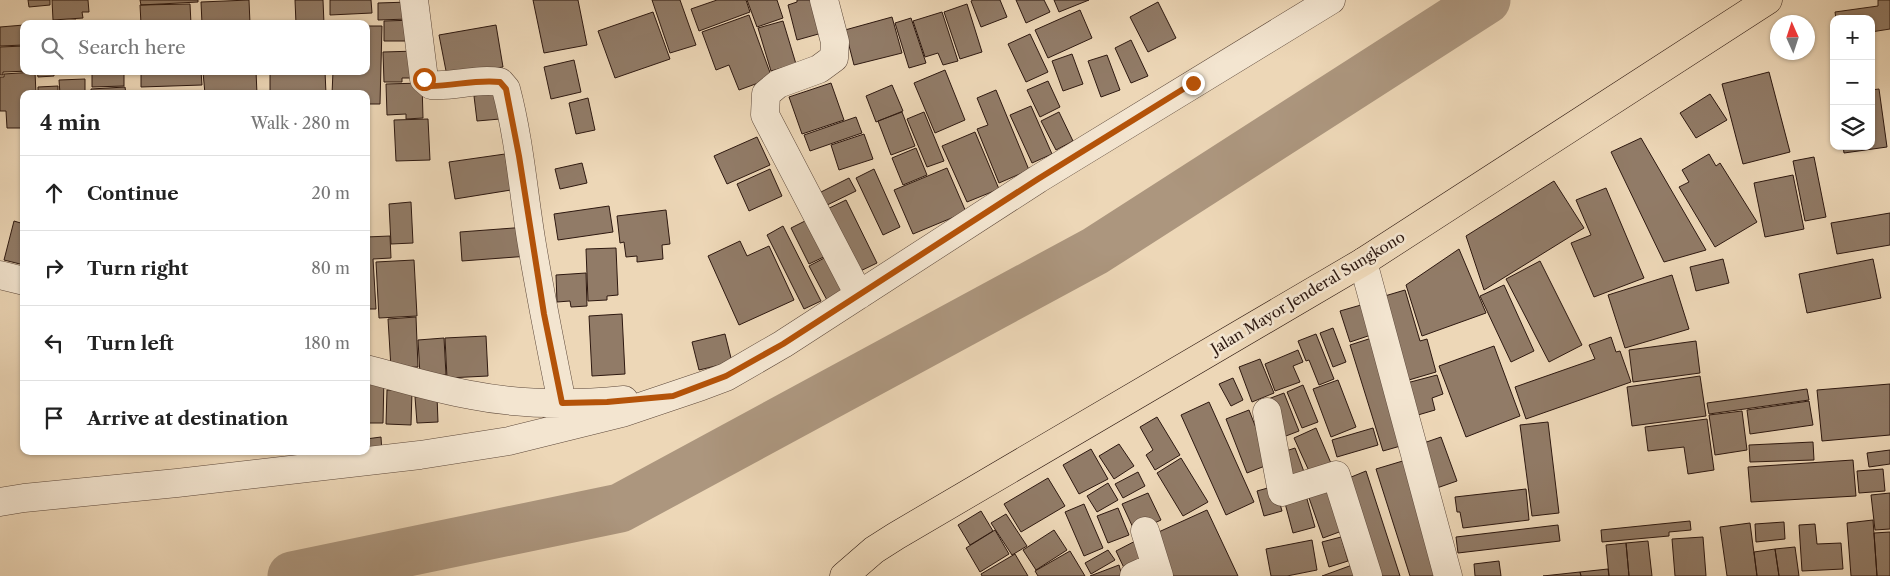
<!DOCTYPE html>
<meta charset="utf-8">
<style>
body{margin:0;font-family:"Libre Caslon Text",serif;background:#f6f6f6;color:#222}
.controls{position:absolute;right:15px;top:15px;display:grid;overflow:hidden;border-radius:10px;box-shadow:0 1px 4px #0004}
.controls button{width:45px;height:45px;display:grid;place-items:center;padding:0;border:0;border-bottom:1px solid #e0e0e0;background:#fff;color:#222;font:25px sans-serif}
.compass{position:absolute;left:1770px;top:15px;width:45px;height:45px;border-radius:50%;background:#fff;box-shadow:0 1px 4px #0004;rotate:357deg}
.stop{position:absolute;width:15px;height:15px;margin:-11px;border:4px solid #b45309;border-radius:50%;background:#fff}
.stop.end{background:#b45309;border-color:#fff;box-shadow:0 1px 5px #0008}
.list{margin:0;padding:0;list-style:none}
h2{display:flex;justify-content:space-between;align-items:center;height:65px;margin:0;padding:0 20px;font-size:21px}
h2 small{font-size:16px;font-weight:400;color:#767676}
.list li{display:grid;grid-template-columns:32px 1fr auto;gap:15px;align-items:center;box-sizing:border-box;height:75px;padding:0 20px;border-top:1px solid #e0e0e0}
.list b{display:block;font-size:19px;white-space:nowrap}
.list em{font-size:16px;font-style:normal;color:#767676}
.icon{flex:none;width:28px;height:28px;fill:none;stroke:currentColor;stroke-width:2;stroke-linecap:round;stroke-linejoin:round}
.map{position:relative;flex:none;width:1890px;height:576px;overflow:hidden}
.search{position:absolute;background:#fff;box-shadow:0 1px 4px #0004;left:20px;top:20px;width:350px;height:55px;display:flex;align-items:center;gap:12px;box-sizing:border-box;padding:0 18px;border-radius:10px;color:#767676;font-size:19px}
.panel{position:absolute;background:#fff;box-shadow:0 1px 4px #0004;left:20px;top:90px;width:350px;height:365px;border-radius:10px}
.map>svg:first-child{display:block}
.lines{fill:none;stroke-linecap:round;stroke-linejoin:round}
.river{stroke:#ac967e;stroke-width:49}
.building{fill:#917b67;stroke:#2d1810}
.minor-casing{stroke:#5d483a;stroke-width:29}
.major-casing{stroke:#2d1810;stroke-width:29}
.minor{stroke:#f3e5d0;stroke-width:28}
.major{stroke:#edd7b7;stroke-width:28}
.route{stroke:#b45309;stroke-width:6}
.labels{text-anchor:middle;stroke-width:5;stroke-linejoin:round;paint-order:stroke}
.street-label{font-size:15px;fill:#2d1810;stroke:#f3e5d0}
</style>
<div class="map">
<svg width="1890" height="576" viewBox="0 0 1890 576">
<rect width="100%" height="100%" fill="#edd7b7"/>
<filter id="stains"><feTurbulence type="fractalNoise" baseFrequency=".004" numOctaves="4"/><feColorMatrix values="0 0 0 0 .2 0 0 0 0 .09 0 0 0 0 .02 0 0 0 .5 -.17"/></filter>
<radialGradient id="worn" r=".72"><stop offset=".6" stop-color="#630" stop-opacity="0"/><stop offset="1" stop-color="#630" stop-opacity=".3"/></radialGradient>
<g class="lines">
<path class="river" d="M292 576 620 508 1095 251 1486 0"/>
</g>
<path class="building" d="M28 0H50V5L29 7Z
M52 0H88L89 12H82L83 18 53 20Z
M140 0H198V2L141 5Z
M249 0 250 24H202L201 2Z
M295 0H323L324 24H296Z
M330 0H371L372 13 330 15Z
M533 0H578L587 45 544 53Z
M652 0H680L696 45 670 53Z
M717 0H746L750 12 699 31 691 9Z
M747 0H777L783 18 757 27Z
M797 0H813L822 33 797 40 788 5 797 2Z
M973 0H1000L1007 17 981 27 971 1Z
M1016 0H1044L1050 12 1026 23Z
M1054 0H1089L1059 12Z
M1878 0H1890V29L1871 32V19H1836L1835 12 1878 6Z
M409 2V19L378 20V3Z
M1158 2 1176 38 1148 52 1130 17Z
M190 4 191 24H141L140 5Z
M967 4 982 52 960 59 944 12Z
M1080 10 1092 38 1048 58 1035 30Z
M653 12 670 59 615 78 598 31Z
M942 12 958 61 943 65 938 53 925 57 913 21Z
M749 15 772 78 739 90 729 65 716 70 702 32Z
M892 17 902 53 854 65 845 30Z
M911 18 926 63 909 68 895 23Z
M76 20V24H57V21Z
M416 20V41H384V21Z
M783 21 796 64 771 71 758 28Z
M24 25V45L0 46V27Z
M496 25 503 67 447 76 439 35Z
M366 26H382L380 104H366V94H332L333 71H366Z
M1030 34 1048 72 1026 82 1008 44Z
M1131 40 1148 76 1131 83 1115 48Z
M24 46V71H30L3 72V75H0V47Z
M417 51 418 78H402V82H384L383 52Z
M1072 54 1083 84 1063 91 1052 61Z
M1107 55 1120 90 1101 97 1088 61Z
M574 60 581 92 551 99 544 67Z
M945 70 965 120 935 133 914 83Z
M37 71H54V76L38 77Z
M92 71H124V86L92 87Z
M141 71H201L202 85 141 87Z
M256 71 257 94H205L203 72Z
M270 71H325L326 94H270Z
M35 72 36 94H24V128H7L6 111H0V77H4V74Z
M1769 72 1790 152 1743 164 1722 84Z
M85 79V93L88 94H60L59 80Z
M1048 81 1060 107 1040 117 1027 90Z
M422 83 423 118 406 119V114L387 115 386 84Z
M831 83 844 120 802 134 789 97Z
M892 85 903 111 876 122 866 96Z
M58 86V94H38V87Z
M125 87 126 94H91V89Z
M1879 89 1887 147 1844 153 1843 146H1871V90Z
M996 90 1029 170 999 183 977 129 988 125 977 98Z
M200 91V94H144Z
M498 93 500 119 477 121 474 96Z
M1710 94 1727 120 1696 138 1680 113Z
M588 98 595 130 576 134 569 103Z
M1031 106 1052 154 1032 163 1010 115Z
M902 112 915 146 891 155 878 121Z
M924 112 944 161 927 167 907 119Z
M1059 112 1073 141 1056 150 1041 121Z
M856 117 862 133 810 151 804 135Z
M428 119 430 160 396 161 394 120Z
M975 132 999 189 967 202 942 146Z
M864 134 873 159 839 170 831 145Z
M757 137 770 165 727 184 714 156Z
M1641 138 1706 250 1664 262 1611 152Z
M916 148 927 175 903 185 892 158Z
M505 154 511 190 455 199 449 162Z
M1709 154 1716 166 1720 163 1757 222 1715 247 1679 187 1689 182 1682 170Z
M1814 157 1826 217 1805 221 1793 161Z
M582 163 587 183 560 189 555 169Z
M947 168 966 212 913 234 894 190Z
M770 169 782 196 749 211 737 184Z
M874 169 900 227 883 235 856 178Z
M1793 175 1804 229 1765 237 1754 183Z
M849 178 856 191 821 208 815 195Z
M1554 181 1584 228 1484 290 1466 236Z
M1606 188 1644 278 1594 297 1571 243 1591 235 1576 200Z
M846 200 877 263 852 275 821 212Z
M411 202 413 243 391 244 389 204Z
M609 206 613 232 558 240 554 214Z
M666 210 670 244 662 245 663 259 637 262V256L626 257 624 242 620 243 617 216Z
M1890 213V245L1837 254 1831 223Z
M811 218 830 254 809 264 791 228Z
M14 221 24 224V265L4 260Z
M783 226 821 301 804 309 767 235Z
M527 227 529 256 462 261 460 232Z
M390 236 391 258 373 259 376 309H366V237Z
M740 241 747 256 769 246 794 300 739 325 708 256Z
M616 248 618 295 607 296V300L588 301 586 249Z
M1459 249 1486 313 1422 336 1406 285Z
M832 254 851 290 828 302 809 266Z
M1723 259 1729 283 1696 291 1690 267Z
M1873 259 1881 298 1807 313 1799 274Z
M414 260 417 316 379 318 376 262Z
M1540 261 1582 345 1549 362 1506 279Z
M586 273 587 306 571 307 570 301 557 302 556 275Z
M1672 275 1689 329 1625 348 1608 295Z
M1504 285 1534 351 1511 362 1480 296Z
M1405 290 1420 341 1427 339 1436 372 1402 382 1378 298Z
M1368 303 1377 333 1350 342 1340 311Z
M622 314 625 374 592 376 589 316Z
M416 317 418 367 391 368 388 319Z
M1333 328 1346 362 1333 367 1320 333Z
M725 334 732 362 699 370 692 342Z
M1316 334 1334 379 1319 385 1309 360 1306 361 1298 341Z
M486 336 488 376 447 378 445 338Z
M1378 336 1411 443 1383 451 1350 345Z
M1611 337 1616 352 1620 351 1631 382 1526 419 1515 387 1595 359 1589 345Z
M444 338 446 375H420L418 340Z
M1696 341 1700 373 1633 382 1629 350Z
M1494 346 1520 416 1466 437 1439 366Z
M1298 350 1303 362 1293 366 1300 382 1275 391 1265 364Z
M1260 359 1274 393 1252 402 1239 367Z
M1437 375 1443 394 1432 398 1435 410 1411 417 1403 384Z
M366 376H384L383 423H366Z
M1700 376 1706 416 1632 426 1627 387Z
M1233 378 1243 400 1231 406 1219 384Z
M1338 380 1356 427 1331 437 1313 389Z
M1890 384V435L1822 441 1817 390Z
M1303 385 1318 422 1302 428 1287 392Z
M1807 389 1809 400 1709 414 1707 403Z
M387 390 412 391 411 425 386 424Z
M1284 393 1299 431 1278 439 1263 401Z
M437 396 438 422 417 423 415 397Z
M1809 401 1813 425 1750 434 1747 410Z
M1209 402 1254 502 1226 515 1181 415Z
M1249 410 1270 464 1247 473 1226 419Z
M1742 411 1747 450 1715 455 1709 415Z
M1157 417 1180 455 1155 470 1146 455 1153 450 1140 427Z
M1707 419 1714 470 1688 474 1684 447 1648 451 1645 427Z
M1548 422 1559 513 1532 516 1520 425Z
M1316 428 1336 475 1314 482 1294 438Z
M1373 428 1378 445 1337 457 1332 440Z
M381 437 382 454 366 451V439Z
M1441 437 1457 481 1434 489 1418 445Z
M1813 442 1814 460 1750 462 1749 445Z
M1119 444 1134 466 1114 479 1099 456Z
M1295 448 1306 477 1288 483 1277 454Z
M1091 449 1108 479 1079 494 1063 465Z
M1890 450V464L1869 467 1867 453Z
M1181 458 1208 502 1183 516 1157 473Z
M1406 460 1443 576H1410L1376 469Z
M1853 460 1856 496 1751 502 1748 467Z
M1883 469 1885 491 1859 493 1857 471Z
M1366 471 1400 576H1368L1339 482Z
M1138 472 1145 486 1123 498 1115 484Z
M1048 478 1065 506 1021 532 1004 504Z
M1108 483 1118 500 1097 512 1087 496Z
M1303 485 1315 527 1293 533 1282 492Z
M1275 486 1282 511 1264 516 1257 491Z
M1335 486 1350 528 1323 538 1308 495Z
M1526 489 1529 520 1463 528 1460 512H1457L1455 497Z
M1148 493 1161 520 1135 532 1122 504Z
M1890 493V529L1875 530 1871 495Z
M1084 504 1103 548 1084 556 1065 512Z
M1118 508 1129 535 1108 543 1097 516Z
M1207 510 1238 576H1165L1152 535Z
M981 511 993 531 970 545 958 525Z
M1006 514 1027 546 1012 555 991 523Z
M1873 520 1877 576H1851L1847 523Z
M1690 521 1691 530 1669 532V536L1602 542 1601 530Z
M1784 522 1785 539 1756 542 1755 524Z
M1750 523 1757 576H1727L1720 527Z
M1815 524 1817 544 1841 543 1843 569 1802 571 1799 525Z
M1558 525 1560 541 1458 553 1456 537Z
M995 530 1009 554 980 572 966 548Z
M1054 530 1067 550 1036 570 1023 550Z
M1890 532V576H1877L1874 533Z
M1145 536 1149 557 1125 570 1116 551Z
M1341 537 1348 561 1329 567 1322 542Z
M1703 537 1706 576H1675L1672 539Z
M1312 540 1317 570 1287 576H1271L1266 549Z
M1648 541 1652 576H1629L1626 543Z
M1626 543 1629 576H1609L1606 545Z
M1795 547 1799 576H1779L1775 549Z
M1775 549 1779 576H1757L1754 552Z
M1108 550 1115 560 1091 574 1085 563Z
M1070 551 1085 576H1038L1035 571Z
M1015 554 1028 576H982L981 574Z
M1499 561 1501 576H1475L1474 564Z
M1355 564 1360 576H1322Z
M1119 565 1122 576H1090Z
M1608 569 1609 576H1581L1580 572Z
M1580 572 1581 576H1543Z"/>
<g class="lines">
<defs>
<path id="minor" d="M414 0 424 79 431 85C454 87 477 78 500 82L506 89C519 138 523 189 531 239 540 294 551 348 562 403
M824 0 835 42 834 58 819 69 778 84 766 94 765 115 859 295
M1363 262 1448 576
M0 275 24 281
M366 369C401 378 436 389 471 395 521 405 573 405 624 400
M1267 412 1282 492 1336 475 1368 576
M0 502 24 498 177 483 420 455 509 441 622 413 702 386 726 377 783 344 1038 179 1331 0
M1145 531 1159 576
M1134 576 1156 566"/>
<path id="major" d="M844 576 874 550 896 536 1363 262 1768 0"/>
</defs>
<use href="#minor" class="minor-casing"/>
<use href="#major" class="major-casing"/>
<use href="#minor" class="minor"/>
<use href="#major" class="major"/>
</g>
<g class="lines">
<path class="route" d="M424 79 431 86C454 86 477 79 500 82L506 89 519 156 544 314 562 403 607 402 673 396 726 376 783 344 1038 179 1193 83"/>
</g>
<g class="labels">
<g class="street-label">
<text transform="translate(1308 293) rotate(-31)" y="5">Jalan Mayor Jenderal Sungkono</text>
</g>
</g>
<rect width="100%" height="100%" filter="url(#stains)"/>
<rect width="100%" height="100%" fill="url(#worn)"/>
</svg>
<div class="controls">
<button>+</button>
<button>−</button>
<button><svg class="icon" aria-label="layers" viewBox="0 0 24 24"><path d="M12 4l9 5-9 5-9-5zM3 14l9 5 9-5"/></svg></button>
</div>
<svg class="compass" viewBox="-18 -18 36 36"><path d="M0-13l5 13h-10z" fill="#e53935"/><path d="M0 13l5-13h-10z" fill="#767676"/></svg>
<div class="stop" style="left:424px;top:79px"></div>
<div class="stop end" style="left:1193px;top:83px"></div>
<div class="search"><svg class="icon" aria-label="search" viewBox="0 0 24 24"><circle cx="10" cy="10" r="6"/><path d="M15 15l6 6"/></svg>Search here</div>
<section class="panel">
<h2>4 min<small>Walk · 280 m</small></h2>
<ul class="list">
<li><svg class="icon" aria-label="ahead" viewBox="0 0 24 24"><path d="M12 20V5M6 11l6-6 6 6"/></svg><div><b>Continue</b></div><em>20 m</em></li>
<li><svg class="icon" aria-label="right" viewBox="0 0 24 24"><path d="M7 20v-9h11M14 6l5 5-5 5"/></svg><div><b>Turn right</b></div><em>80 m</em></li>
<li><svg class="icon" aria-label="left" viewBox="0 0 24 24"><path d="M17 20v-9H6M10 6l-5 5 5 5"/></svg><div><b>Turn left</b></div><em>180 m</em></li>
<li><svg class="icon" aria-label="arrive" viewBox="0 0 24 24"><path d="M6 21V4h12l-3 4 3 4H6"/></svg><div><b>Arrive at destination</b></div></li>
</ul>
</section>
</div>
